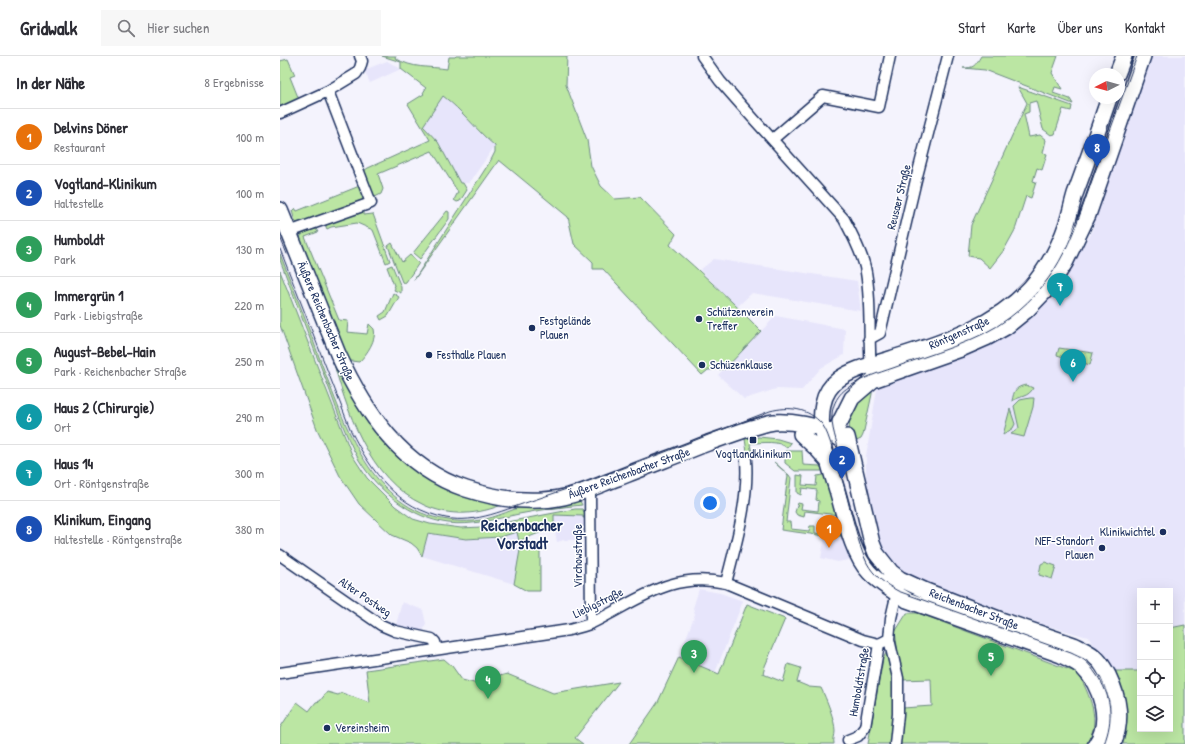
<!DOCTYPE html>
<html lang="de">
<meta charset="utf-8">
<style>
body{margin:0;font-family:"Patrick Hand",sans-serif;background:#f7f7f7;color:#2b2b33}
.controls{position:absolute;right:12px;bottom:12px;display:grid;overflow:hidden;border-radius:0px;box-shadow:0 4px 16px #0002}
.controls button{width:36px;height:36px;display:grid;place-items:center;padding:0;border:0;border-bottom:1px solid #e1e1e2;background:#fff;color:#2b2b33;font:20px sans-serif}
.compass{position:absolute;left:809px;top:12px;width:36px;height:36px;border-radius:50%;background:#fff;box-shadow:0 4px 16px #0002;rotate:264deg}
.you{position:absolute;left:430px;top:447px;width:14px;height:14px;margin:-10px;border:3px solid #fff;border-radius:50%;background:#1a73e8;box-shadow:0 0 0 6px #1a73e833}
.badge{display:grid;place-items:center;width:26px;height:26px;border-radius:50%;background:#111827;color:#fff;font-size:13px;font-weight:700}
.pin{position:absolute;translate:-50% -33px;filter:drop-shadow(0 1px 2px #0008)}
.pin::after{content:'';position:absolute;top:21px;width:14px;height:12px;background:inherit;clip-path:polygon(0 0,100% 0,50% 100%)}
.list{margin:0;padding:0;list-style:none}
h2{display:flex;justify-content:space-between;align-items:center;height:52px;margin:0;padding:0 16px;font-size:17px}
h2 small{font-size:13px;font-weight:400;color:#7c7c81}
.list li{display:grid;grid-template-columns:26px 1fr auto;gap:12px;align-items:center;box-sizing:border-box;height:56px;padding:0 16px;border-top:1px solid #e1e1e2}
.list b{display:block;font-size:15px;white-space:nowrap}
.list p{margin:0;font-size:13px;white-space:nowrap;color:#7c7c81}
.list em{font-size:13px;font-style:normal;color:#7c7c81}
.icon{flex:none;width:22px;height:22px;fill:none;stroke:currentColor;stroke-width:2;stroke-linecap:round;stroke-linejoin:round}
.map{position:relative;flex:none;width:905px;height:688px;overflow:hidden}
header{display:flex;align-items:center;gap:24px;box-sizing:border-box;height:56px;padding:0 20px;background:#fff;border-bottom:1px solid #e1e1e2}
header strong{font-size:19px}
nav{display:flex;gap:22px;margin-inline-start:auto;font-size:14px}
.search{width:280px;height:36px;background:#f7f7f7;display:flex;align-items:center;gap:10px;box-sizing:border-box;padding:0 14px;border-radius:0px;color:#7c7c81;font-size:15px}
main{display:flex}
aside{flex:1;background:#fff}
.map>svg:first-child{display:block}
.built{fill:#e7e5fb}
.green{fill:#bbe6a3;stroke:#6b8a80}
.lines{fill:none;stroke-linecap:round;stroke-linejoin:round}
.street-casing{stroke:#1b2f5e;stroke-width:13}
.secondary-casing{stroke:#1b2f5e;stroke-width:18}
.street{stroke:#fff;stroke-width:10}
.secondary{stroke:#fff;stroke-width:15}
.tram{stroke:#1b2f5e;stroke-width:1}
.poi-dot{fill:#1b2f5e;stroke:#fff;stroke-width:1.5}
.labels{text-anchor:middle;stroke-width:3;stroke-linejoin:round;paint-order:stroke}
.street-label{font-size:12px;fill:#1b2f5e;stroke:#fff}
.poi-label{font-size:12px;fill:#1b2f5e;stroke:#fff;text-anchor:start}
.district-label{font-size:16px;font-weight:bold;fill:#1b2f5e;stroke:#fff}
</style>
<header>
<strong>Gridwalk</strong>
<div class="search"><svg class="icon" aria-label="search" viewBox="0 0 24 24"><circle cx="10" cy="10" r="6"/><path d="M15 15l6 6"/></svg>Hier suchen</div>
<nav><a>Start</a><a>Karte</a><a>Über uns</a><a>Kontakt</a></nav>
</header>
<main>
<aside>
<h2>In der Nähe<small>8 Ergebnisse</small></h2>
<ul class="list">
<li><span class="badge" style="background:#e8710a">1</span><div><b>Delvins Döner</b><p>Restaurant</p></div><em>100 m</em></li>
<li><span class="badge" style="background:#1a4fb4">2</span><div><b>Vogtland-Klinikum</b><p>Haltestelle</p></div><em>100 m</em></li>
<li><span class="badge" style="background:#2e9e5b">3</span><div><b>Humboldt</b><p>Park</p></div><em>130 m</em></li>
<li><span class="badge" style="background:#2e9e5b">4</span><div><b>Immergrün 1</b><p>Park · Liebigstraße</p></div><em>220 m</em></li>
<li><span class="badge" style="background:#2e9e5b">5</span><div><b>August-Bebel-Hain</b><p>Park · Reichenbacher Straße</p></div><em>250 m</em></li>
<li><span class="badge" style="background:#0f9aa8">6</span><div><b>Haus 2 (Chirurgie)</b><p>Ort</p></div><em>290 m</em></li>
<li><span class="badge" style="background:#0f9aa8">7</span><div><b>Haus 14</b><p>Ort · Röntgenstraße</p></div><em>300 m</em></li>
<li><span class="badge" style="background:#1a4fb4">8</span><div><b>Klinikum, Eingang</b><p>Haltestelle · Röntgenstraße</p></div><em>380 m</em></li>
</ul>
</aside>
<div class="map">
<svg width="905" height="688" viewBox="0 0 905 688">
<rect width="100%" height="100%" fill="#f4f3fd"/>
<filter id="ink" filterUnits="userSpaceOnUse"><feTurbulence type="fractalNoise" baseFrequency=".025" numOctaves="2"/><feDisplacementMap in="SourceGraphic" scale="8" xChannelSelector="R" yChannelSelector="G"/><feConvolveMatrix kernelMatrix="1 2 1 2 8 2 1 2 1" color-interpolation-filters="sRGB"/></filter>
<g filter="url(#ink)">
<path class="built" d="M869 0H905V569L890 572V535H860V615H833L808 581 757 567 627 520 619 515 602 497 593 469 590 444 586 429V400L598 327 742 266 759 255 811 178 815 165V154Z
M107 5 121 13 90 27 84 14Z
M163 40 181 56 202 79 215 90 189 127H180L158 86 143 70Z
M434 203 577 225 581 255 472 237 457 251 420 214Z
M496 260 565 273 564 299 541 312 522 334 496 333 464 343 438 319Z
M274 459 303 460 304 484H284L277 486 274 471Z
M238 476 240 494 234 528 142 500 148 477 186 483 220 481Z
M545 480H565L573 503 558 506 541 502Z
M419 533 440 537 463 545 435 617 399 601 415 558 413 552Z
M122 546 143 554 146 568 143 576 138 577 116 569Z"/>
<path class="green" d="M102 0H116L115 2C133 13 148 10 167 13L169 1H175L176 0H287L286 29 307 84 311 110 321 130 335 143 360 141 396 178 390 189C422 217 452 245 481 275L445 313 428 314 422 319 323 213H313V206L294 188 288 161 219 104 134 224 211 104 215 96V90C197 75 182 54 163 40L143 70 158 86 180 127H183L187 134 180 145 177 146 174 144 178 136 152 95 98 118 103 133 101 138 95 141 92 140 82 116 88 112 150 84 128 48 144 38 143 37 146 32 121 13V6Z
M701 0H778L772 17 782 33 775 31 773 37 790 43 793 48 705 14 683 12C694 12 695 10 701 0Z
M8 3 15 19 10 21 20 46 0 54V5Z
M738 31 792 50 791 55 783 53 775 78 771 79 763 73 756 45 749 47V56L744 58 749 81 760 79 766 84 763 97 767 98 762 114 757 112 753 125 756 126 751 142 746 140 735 174 724 194 710 212 699 202 688 200 691 169 747 47Z
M82 129 84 142 81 147 18 169 15 165 12 155 15 152 17 155Z
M84 155V159L93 158 110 205 106 207 93 174 77 167 51 171 47 173 46 171V169L50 167Z
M167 155 169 156V163L140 203 133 197Z
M32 173H36L38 176 25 181 59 264 68 265 67 276 87 278 89 268 94 273C97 283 87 298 79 306L71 305 67 302 21 189 20 183 21 179Z
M112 187 122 206 130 199 139 207 126 226 124 227 122 226 108 190Z
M0 198C14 234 28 270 41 306 65 368 91 454 168 464 185 467 203 465 219 459 228 456 236 452 245 450 261 445 279 445 296 443L300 445 302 449C281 451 260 454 239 458 215 463 192 470 168 467 131 462 98 435 79 404 63 376 54 344 42 314 28 278 14 241 0 204Z
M112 209 121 231V237L114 234 115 232 107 211Z
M0 215 72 399 87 422 115 450 133 463 150 468 181 472 201 471 295 453H302L305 457 306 461 303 462V460L274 459V471L239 485 237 476 220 481 186 483 148 477 142 500 137 492 131 487 112 479 79 448 60 420 37 373 0 269Z
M113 237 119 241 108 260 101 264 99 260 105 256Z
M779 292 813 297 810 309 777 299Z
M51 298C70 340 85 373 121 403L224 448C198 459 170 461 144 449 87 423 67 354 51 298Z
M746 329 753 332C749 341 740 340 732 345 734 335 735 331 746 329Z
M592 330V338L583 379 581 383 572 387C565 356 571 351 592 330Z
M750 342H754L753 351 744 381 731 378 739 372 734 350 740 344Z
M730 353 735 368 733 372 723 379Z
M479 381 498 383 511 387 507 392C498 384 484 387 472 387L470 388 472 397 467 396 465 383Z
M505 395H522L523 409 540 410 543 415H515L505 407Z
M494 406 509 419 511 422 506 466H510L511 473 529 475 530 470H535V477L556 479 557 470 561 471 565 480H545L501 474 508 419Z
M517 419 523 420 522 429 536 430 537 420 544 419 547 425 560 465H558V459L525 455 524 461 517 459 515 456 518 447 522 448 521 453 538 455 539 445 536 444 537 434 522 432 521 439 517 437Z
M260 490V535H247L234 528 240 494Z
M765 506 776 510 772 523 759 519 761 508Z
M467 548 505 563 485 610 483 618 503 626 508 608 521 612 517 626 529 631 541 632C546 642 555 664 555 675 555 680 553 683 554 688H349L378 646 399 601 439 618Z
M627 557H638L798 617C809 638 823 666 806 688H620L623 652 652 650 651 623 622 624 615 576Z
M905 569V688H843L846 675 833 615H860V673H890V572Z
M606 597 608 598C616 631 613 655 610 688H588L603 603Z
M164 603 172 610 182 624 194 627 227 618 273 637 339 626 295 682 303 688H0V672L17 646 29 655 36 646 40 645 47 636 58 639 62 637 90 647 86 614Z"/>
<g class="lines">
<defs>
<path id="street" d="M422 0 440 25 462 50 564 163C572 178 581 195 585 211 592 244 588 280 591 314
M0 57 48 35 76 18 80 12 82 5 80 0
M493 83 543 40 599 51 610 0
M9 176 91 147 48 35
M589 283 600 277 636 124 668 0
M310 433 311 567
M0 499 101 569 115 575 152 583 155 586 157 593
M446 527C456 487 469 445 466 404
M0 617 289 574C297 572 305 570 312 567 359 544 391 515 446 527L583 584 599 588 609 583
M568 684 578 680 585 671 599 588
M615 688 618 658V622L609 583 611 562 618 532"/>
<path id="secondary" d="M837 18 844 0
M0 154 58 298C85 356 122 412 186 433 217 443 252 448 284 441 303 437 321 428 338 422 368 410 398 399 428 387 442 382 456 377 471 372 479 370 486 367 494 366 511 365 538 369 553 378 559 381 564 386 569 391
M521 378 537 393 547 404
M567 381 592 487 596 497 611 516 620 523 646 535 721 564 794 589C802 593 812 597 818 604 822 608 825 614 828 619 839 642 843 664 833 688
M545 382 552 377 557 372 572 342 593 324 681 293 706 282 726 271 747 254 770 230 785 207 808 159 863 0
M816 688C832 665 821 629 802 611 796 606 788 603 781 599L627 544C614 536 599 527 589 516 572 499 564 457 557 434 549 408 537 376 543 348 545 338 551 329 559 323 575 312 595 308 613 302 639 294 665 286 690 274 712 264 733 250 750 232 767 213 779 191 787 167 790 158 792 148 795 138 807 106 818 74 829 42"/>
</defs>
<use href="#street" class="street-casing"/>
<use href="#secondary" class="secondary-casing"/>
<use href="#street" class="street"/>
<use href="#secondary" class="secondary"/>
<path class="tram" d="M0 181 7 198
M0 193 71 375C92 417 117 452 166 462 196 468 226 453 254 444 334 418 411 385 490 355 509 350 528 352 542 368 547 375 549 383 552 391 562 418 568 447 576 475 579 486 582 497 587 507 594 520 605 528 618 535L791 597C795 599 800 601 804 604 809 607 813 614 816 618 832 640 834 663 824 688
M559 396C556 381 548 365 554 349 557 341 562 335 569 331 582 322 598 317 613 312 650 298 698 286 729 262 783 221 793 177 815 116 829 78 843 39 857 0"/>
</g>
</g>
<g class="poi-dot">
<circle cx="419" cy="263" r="4"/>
<circle cx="252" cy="272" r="4"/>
<circle cx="149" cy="299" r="4"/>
<circle cx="422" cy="309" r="4"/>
<rect x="469" y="380" width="8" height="8" rx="2"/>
<circle cx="883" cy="476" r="4"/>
<circle cx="822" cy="492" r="4"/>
<circle cx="47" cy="672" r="4"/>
</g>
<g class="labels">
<g class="street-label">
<text transform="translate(619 141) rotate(-76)" y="4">Reusaer Straße</text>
<text transform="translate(46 265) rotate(67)" y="4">Äußere Reichenbacher Straße</text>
<text transform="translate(679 277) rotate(-24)" y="4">Röntgenstraße</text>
<text transform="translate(349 417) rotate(-20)" y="4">Äußere Reichenbacher Straße</text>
<text transform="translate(298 500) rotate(-90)" y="4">Virchowstraße</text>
<text transform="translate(85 541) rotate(34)" y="4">Alter Postweg</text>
<text transform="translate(318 547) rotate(-26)" y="4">Liebigstraße</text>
<text transform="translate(694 553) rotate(21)" y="4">Reichenbacher Straße</text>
<text transform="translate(579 626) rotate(-80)" y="4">Humboldtstraße</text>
</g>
<g class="poi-label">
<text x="427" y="260">Schützenverein<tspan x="427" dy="14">Treffer</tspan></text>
<text x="260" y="269">Festgelände<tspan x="260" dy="14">Plauen</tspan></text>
<text x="157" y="303">Festhalle Plauen</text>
<text x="430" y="313">Schüzenklause</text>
<text x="473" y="402" text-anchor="middle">Vogtlandklinikum</text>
<text x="875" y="480" text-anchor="end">Klinikwichtel</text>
<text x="814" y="489" text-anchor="end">NEF-Standort<tspan x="814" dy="14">Plauen</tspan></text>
<text x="55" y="676">Vereinsheim</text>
</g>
<g class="district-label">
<text x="242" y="475">Reichenbacher<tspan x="242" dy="18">Vorstadt</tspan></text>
</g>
</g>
</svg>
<div class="controls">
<button>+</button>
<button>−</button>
<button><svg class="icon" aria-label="locate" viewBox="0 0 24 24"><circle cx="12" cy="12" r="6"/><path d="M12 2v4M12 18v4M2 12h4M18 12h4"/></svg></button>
<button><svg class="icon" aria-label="layers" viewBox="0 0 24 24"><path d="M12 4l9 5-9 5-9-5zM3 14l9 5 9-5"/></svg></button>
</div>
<svg class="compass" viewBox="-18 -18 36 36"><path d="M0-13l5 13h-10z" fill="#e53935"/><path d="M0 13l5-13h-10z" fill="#7c7c81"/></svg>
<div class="you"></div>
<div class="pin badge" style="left:549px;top:492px;background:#e8710a">1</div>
<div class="pin badge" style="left:562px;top:423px;background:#1a4fb4">2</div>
<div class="pin badge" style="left:414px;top:617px;background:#2e9e5b">3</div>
<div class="pin badge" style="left:208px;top:643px;background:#2e9e5b">4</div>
<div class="pin badge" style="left:711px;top:620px;background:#2e9e5b">5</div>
<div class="pin badge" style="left:793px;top:326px;background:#0f9aa8">6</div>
<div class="pin badge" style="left:780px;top:250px;background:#0f9aa8">7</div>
<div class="pin badge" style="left:817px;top:111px;background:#1a4fb4">8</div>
</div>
</main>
